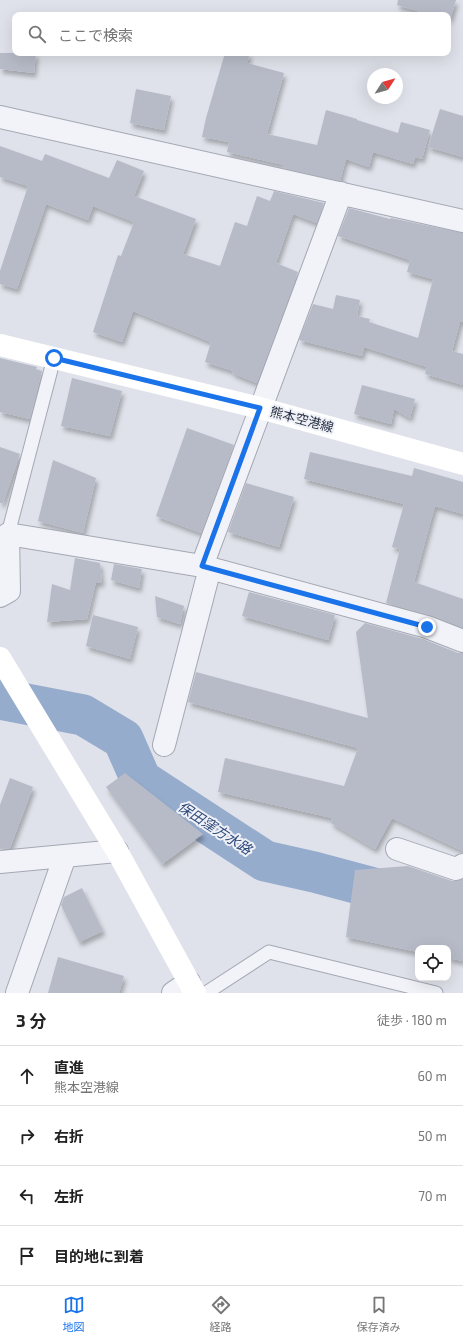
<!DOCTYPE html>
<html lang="ja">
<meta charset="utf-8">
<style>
body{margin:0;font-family:"Exo 2","Noto Sans JP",sans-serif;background:#f2f2f2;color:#222}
.controls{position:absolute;right:12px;bottom:12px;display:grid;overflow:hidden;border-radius:8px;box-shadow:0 4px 16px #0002}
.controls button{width:36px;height:36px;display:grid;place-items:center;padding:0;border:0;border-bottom:1px solid #e0e0e0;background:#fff;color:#222;font:20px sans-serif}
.compass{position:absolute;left:367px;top:68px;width:36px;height:36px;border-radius:50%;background:#fff;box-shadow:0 4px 16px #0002;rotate:54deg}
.stop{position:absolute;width:12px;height:12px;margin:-9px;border:3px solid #1a73e8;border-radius:50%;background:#fff}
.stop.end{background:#1a73e8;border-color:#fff;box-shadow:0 1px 4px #0008}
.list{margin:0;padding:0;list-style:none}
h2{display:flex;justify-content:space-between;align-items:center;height:52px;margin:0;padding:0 16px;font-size:17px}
h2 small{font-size:13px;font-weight:400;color:#767676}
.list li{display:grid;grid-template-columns:26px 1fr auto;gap:12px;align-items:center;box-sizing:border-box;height:60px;padding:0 16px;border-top:1px solid #e0e0e0}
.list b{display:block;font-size:15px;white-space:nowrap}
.list p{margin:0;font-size:13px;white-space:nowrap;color:#767676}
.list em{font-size:13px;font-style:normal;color:#767676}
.icon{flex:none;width:22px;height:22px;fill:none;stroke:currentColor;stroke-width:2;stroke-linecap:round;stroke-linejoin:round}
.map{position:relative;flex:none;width:463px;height:993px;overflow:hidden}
.search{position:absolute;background:#fff;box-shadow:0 4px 16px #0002;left:12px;right:12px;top:12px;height:44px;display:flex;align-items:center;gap:10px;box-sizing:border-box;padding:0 14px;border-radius:8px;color:#767676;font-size:15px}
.sheet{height:292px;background:#fff}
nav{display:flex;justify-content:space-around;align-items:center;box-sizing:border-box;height:56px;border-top:1px solid #e0e0e0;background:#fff;font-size:11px;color:#767676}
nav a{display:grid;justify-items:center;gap:2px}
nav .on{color:#1a73e8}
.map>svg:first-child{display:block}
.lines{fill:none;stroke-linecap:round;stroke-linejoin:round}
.river{stroke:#96accd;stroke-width:41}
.building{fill:#b6bbc7;filter:url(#shadow)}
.lane-casing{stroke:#a4a8b4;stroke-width:15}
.street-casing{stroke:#a4a8b4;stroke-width:24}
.lane{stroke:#f2f3f8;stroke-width:13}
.street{stroke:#f2f3f8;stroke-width:22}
.secondary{stroke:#fff;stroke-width:22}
.route{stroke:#1a73e8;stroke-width:5}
.labels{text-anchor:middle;stroke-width:4;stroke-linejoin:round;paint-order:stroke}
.street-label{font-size:13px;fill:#262e42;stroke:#eff1f7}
.water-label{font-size:14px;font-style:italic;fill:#2c487a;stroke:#eff1f7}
</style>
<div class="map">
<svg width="463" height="993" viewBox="0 0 463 993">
<defs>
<filter id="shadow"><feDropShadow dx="2.5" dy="4.5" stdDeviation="2" flood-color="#0004"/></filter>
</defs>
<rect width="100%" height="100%" fill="#dfe2ea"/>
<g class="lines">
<path class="river" d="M0 699 83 715 123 739 141 780 265 861 314 872 456 910 463 909"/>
</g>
<path class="building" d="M398 0H456L450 20H448V15H431L397 5Z
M0 53H36L34 73 0 69Z
M225 53H250L247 63 284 73 267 134 317 145 326 110 357 119V120L398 133 401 122 430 130 422 159 415 157 413 164 373 152 369 167 346 159 340 181 282 168 284 165 227 152 229 142 202 137 206 118Z
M136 89 171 96 164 130 130 123Z
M440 109 463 116V157L428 147Z
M0 146 42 161 45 154 109 178 117 160 144 171 134 196 196 219 183 254 220 266 235 222 247 226 257 196 270 201 274 191 324 203 317 223 293 214 276 263 298 272 257 383 232 373 233 371 205 362 211 342 133 311 122 342 93 332 118 255 121 256 134 222 93 206 88 220 46 204 17 289 0 284V271L28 186 0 177Z
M349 208 390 219 391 218 463 233V322H460L452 351 463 354V385L425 374 427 367 364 347 362 356 299 340 313 304 333 309 336 295 360 300 357 316 370 319 369 322 418 338 433 279 407 272 410 260 338 236Z
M0 358 37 367 36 369 42 371 30 419 0 412Z
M72 378 122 391 110 436 61 426Z
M362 385 415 399 410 418 394 409 391 424 354 414Z
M187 428 234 445 201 533 156 516Z
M0 447 20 454 3 503H0Z
M310 452 412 476 414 468 463 482V514L435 506 414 582 463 599V628L430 615 386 603 400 549 392 547 404 504 304 479Z
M53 460 96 478 83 533 38 521Z
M246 483 294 497 279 547 228 532Z
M75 558 100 563 102 583 96 582 87 619 47 622 52 584 70 590Z
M114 564 142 569 139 588 111 580Z
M249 592 335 615 328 640 242 616Z
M155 596 184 606 180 624 157 617Z
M93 615 138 627 130 659 86 646Z
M365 623 423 639 458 653H463V851L392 818 375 849 331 823 332 818 218 792 225 758 344 786 358 748 188 702 196 672 368 718 356 632Z
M125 773 203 834 162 864 106 787Z
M10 778 33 787 10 848 0 849V805Z
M408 866 452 881H458L463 879V961L448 958V948H418V952L346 937 355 870Z
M82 888 103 931 79 942 61 905 64 897Z
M58 957 124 976 119 993H48Z"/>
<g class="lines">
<defs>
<path id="lane" d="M8 534 54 358
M206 993 269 952 436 993"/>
<path id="street" d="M0 117 463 221
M202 566 341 193
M0 596 9 591 8 534 202 566 427 627 463 641
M164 745 210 568
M397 849 456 869 463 865
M0 862 117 851
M17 993 65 856
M173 993 189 982"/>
</defs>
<use href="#lane" class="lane-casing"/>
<use href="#street" class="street-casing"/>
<use href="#lane" class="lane"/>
<use href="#street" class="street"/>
<path class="secondary" d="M0 345 260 408 463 464
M0 658 117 851 195 993"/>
</g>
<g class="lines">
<path class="route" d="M54 358 260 408 202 566 427 627"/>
</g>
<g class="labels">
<g class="street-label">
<text transform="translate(302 419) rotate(15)" y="5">熊本空港線</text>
</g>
<g class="water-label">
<text transform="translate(215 828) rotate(33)" y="5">保田窪方水路</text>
</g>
</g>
</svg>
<div class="controls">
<button><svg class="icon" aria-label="locate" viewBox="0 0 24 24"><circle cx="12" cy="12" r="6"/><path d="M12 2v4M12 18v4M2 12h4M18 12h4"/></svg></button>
</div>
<svg class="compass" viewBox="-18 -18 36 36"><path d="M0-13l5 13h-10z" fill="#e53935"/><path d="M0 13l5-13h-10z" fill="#767676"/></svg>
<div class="stop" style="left:54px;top:358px"></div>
<div class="stop end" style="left:427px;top:627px"></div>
<div class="search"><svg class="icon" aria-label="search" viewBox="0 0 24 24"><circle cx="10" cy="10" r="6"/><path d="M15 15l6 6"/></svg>ここで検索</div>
</div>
<section class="sheet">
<h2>3 分<small>徒歩 · 180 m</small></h2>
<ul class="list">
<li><svg class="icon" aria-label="ahead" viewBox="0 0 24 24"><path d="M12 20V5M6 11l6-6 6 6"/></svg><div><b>直進</b><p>熊本空港線</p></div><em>60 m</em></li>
<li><svg class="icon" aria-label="right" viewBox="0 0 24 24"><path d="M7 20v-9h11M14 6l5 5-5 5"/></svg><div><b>右折</b></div><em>50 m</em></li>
<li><svg class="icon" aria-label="left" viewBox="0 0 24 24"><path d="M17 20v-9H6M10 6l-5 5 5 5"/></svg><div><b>左折</b></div><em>70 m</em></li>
<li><svg class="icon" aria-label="arrive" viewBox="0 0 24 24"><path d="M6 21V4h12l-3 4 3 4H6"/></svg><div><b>目的地に到着</b></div></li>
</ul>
</section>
<nav>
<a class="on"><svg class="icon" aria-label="map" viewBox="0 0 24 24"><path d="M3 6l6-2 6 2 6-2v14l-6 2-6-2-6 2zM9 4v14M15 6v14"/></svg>地図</a>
<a><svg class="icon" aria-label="directions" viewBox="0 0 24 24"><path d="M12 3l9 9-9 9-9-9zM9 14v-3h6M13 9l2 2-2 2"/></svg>経路</a>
<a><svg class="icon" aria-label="saved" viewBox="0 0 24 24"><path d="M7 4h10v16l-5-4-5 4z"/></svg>保存済み</a>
</nav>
